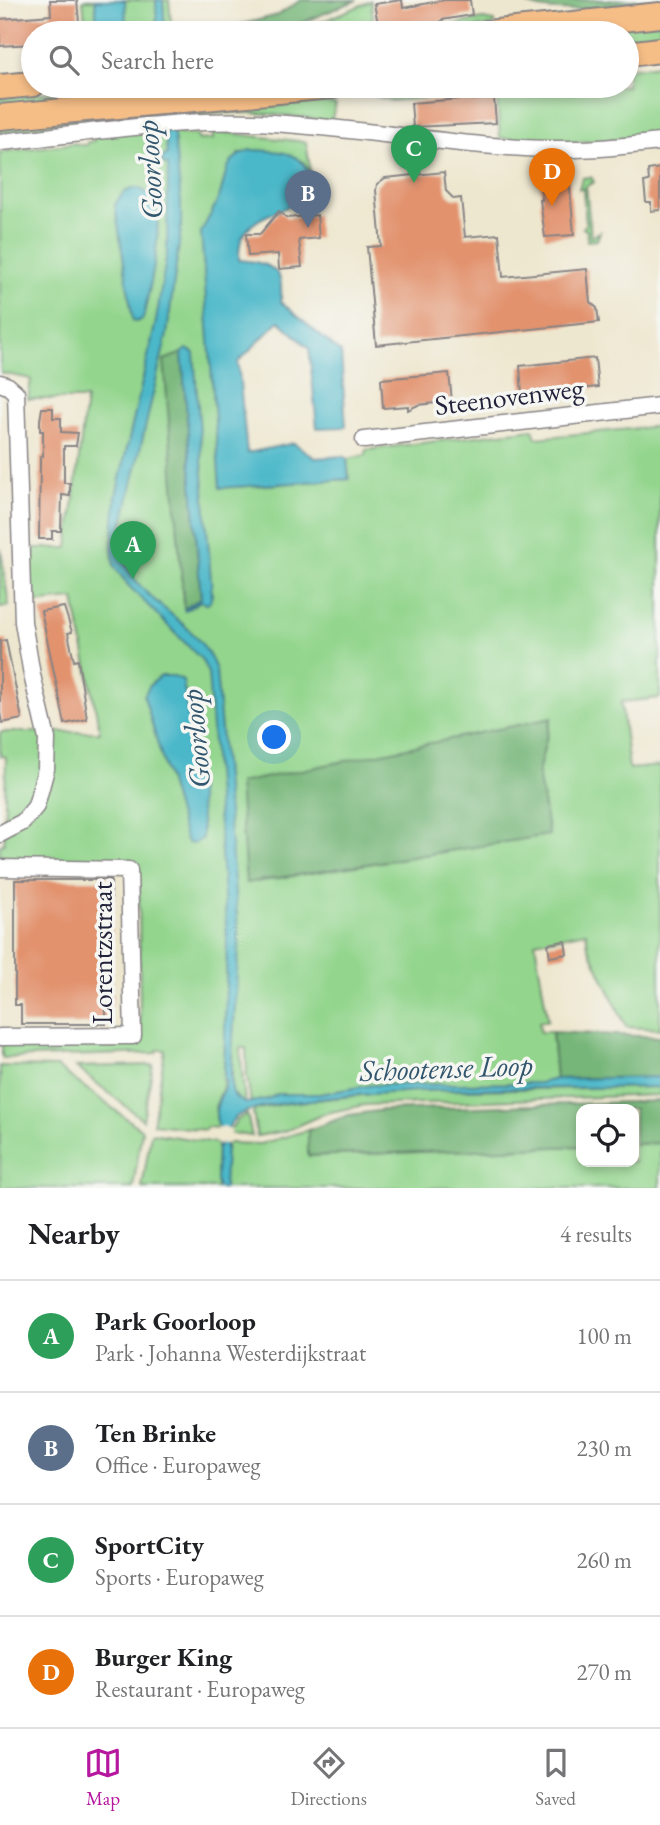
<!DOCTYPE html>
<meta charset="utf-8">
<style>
body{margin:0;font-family:"EB Garamond",serif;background:#f2f2f2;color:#202124}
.controls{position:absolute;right:21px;bottom:21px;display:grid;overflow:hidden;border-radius:14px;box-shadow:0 4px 10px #0003}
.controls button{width:63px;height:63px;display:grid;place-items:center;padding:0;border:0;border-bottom:2px solid #e0e0e0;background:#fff;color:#202124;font:35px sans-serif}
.you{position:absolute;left:275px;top:738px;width:24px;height:24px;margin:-18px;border:5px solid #fff;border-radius:50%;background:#1a73e8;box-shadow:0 0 0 10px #1a73e833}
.badge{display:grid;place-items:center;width:46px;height:46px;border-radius:50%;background:#b5179e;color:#fff;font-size:23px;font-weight:700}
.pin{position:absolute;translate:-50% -58px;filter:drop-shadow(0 2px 4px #0008)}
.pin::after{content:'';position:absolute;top:37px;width:24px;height:21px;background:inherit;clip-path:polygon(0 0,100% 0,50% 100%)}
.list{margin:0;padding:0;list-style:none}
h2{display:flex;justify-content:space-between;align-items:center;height:91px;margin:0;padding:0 28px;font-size:30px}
h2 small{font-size:23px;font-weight:400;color:#757577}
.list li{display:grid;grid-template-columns:46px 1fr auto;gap:21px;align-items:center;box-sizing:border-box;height:112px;padding:0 28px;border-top:2px solid #e0e0e0}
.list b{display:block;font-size:26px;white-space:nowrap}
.list p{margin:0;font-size:23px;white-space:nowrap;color:#757577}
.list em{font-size:23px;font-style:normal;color:#757577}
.icon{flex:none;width:38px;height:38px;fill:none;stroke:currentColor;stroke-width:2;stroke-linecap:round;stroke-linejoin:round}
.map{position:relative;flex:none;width:660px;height:1188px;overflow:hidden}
.search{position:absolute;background:#fff;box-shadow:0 4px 10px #0003;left:21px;right:21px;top:21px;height:77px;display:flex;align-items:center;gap:18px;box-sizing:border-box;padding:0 24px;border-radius:38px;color:#757577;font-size:26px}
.sheet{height:539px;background:#fff}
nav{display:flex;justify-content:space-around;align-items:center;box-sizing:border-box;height:98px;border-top:2px solid #e0e0e0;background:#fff;font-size:19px;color:#757577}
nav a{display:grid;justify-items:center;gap:4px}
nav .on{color:#b5179e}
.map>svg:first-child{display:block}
.green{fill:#93d58d;stroke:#5a7c64;stroke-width:2;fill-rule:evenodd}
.forest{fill:#76b678;stroke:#4c6c5a;stroke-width:2}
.water{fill:#4cb8c9;stroke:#376d82;stroke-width:2}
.pier{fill:#eee7cf}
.building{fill:#e2926d}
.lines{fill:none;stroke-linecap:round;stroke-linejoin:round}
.street-casing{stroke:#888485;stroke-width:19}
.primary-casing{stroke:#888485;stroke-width:28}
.street{stroke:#fff;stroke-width:16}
.primary{stroke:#f6be87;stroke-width:24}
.labels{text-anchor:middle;stroke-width:7;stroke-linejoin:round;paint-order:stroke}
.street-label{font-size:28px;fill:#22223b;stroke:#f6f6f2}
.water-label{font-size:30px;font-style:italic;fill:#31566d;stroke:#f6f6f2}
</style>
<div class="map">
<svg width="660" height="1188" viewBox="0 0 660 1188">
<rect width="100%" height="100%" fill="#f6f6f2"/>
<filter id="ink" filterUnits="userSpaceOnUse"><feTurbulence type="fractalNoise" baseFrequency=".0143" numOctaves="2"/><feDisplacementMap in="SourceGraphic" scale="14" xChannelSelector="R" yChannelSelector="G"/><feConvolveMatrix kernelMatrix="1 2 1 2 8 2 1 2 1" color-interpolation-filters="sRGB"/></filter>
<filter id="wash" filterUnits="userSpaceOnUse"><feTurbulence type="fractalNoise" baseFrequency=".00686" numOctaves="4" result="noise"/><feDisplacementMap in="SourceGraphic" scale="28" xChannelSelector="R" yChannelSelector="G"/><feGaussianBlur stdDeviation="1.57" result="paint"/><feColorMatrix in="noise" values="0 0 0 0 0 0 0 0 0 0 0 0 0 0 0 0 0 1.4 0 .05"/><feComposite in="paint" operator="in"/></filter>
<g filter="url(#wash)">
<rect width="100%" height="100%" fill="#eee7cf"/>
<path class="green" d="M83 0H169L172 33H86Z
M371 1 373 19 362 33H295Z
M483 19 494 21V25L437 33H409Z
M660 21V35L627 38V33H556Z
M660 65V134L615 140 556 143 500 138 496 86H627V69Z
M90 86H176L180 134H196L199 140 213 139V134L218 132 306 142 311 174 304 162C282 154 262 146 238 154L234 487 349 479 347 459 366 455V450L533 429 536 438 660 426V698L621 702 629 769 660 766V1029L626 1027 588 946 586 932 535 942 548 1021 539 1022 540 1032H552L556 1079 540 1083 372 1085 320 1094H278L268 1099 251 1103 247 1077 246 1048H240L245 1103 240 1102 232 1091V1049H225L223 1087 215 1107 218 1128 207 1127 205 1130 153 1124 165 1050H157V1053L2 1058V1043L140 1034 139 870 132 864 0 863V845L4 844 6 757 0 756V732H100L74 599 30 603 29 548H68L86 399H28L31 379 1 373 0 363V152L76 143 77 145H87V142L94 141 93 123 0 133V98L90 88ZM551 719 538 773 548 835 256 882 438 744Z
M386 86H470L458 95 391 101 364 92 366 88Z
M321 101 336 104 331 121C292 116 254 111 214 113 205 113 197 117 187 117V109L205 107 236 110Z
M591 177 594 182 586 186 591 237 600 232 597 240 587 241V231L583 228 586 223 583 189H579L582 178Z
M0 549 1 550 9 606 0 607Z
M153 1065 143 1120 76 1067Z
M0 1066 57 1067 142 1130 133 1188H0Z
M660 1087V1095L365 1105 326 1113 285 1131 257 1136 253 1112 258 1109 289 1103 399 1091Z
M247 1114 252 1136 228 1133 237 1120Z
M308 1130V1156L581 1146V1162H634V1144L660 1143V1188H224L223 1177 227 1143 260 1144Z
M151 1133 217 1143 216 1181 218 1188H142Z"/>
<path class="forest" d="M301 0H357L277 33H237L235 26 278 15Z
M518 0H660V1C617 0 556 23 518 0Z
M182 353 201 598 184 609 164 360Z
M551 718 538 773 549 835 246 883 239 783Z
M552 1032 660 1037V1077L556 1079Z
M660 1101V1143L634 1144V1109H581V1146L308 1156V1130L349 1115 384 1110Z"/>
<path class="water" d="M95 0H125L126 25 97 28Z
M156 0H163L165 33H157Z
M161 86H169L181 202V229L167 334 122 527C122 539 121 555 127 566 148 609 198 620 216 670L239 940 231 1073 232 1091 235 1097 245 1103 268 1099 278 1094H320L372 1085 540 1083 556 1079 660 1077V1087C544 1089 428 1086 312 1100 290 1103 259 1104 239 1115 227 1122 226 1135 225 1148H226L224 1188H218L216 1181 217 1146H220C220 1134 216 1124 216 1112 216 1100 225 1092 226 1080L224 1079 227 937 208 673 202 660 128 585 114 566 112 548 116 496 156 321 167 252 168 165 162 164V157L167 155Z
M250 150C285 151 309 151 312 191 293 213 256 209 242 238 239 244 239 253 239 260 252 261 275 263 280 279 282 285 281 295 281 302L341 353 346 427 317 428 309 348 279 321 238 362 247 453 294 443 315 458 344 456 347 459 349 479 220 488 201 232C207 221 214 209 219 197 228 174 222 160 250 150Z
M139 188 156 198C162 239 152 278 143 319L136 322 133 321 115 205C121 194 126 189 139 188Z
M187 349 194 353 212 594 210 602 206 604 201 601 185 611 184 609 201 598 182 353Z
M161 676H174L183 680 198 783 202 830V838L194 844 188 843 185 838 144 696 150 685Z"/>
<path class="pier" d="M223 1127 232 1129 228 1144 216 1143V1128Z"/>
<g id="blocks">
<path class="building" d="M50 0H77L80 33H33V44L0 46V19L51 15Z
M402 0 403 8 444 0H470L472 15 442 20 437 27 422 30 416 25 405 27 404 24 379 28 374 4Z
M473 98V100L494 98 496 123 413 127 411 103Z
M660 168V210L651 211V202H646L644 182 649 181 648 170Z
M444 172 446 191 454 199 461 198 465 237 499 234 503 277 587 269 590 302 597 308 599 322 376 345 367 247 381 246 376 190 377 184 385 178Z
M569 177 574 235 545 237 540 200H542L540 181Z
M279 211 287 218 317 215 319 238 299 240 302 267 279 269 278 254 248 256 246 234H260Z
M595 358 598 387 568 390 560 394 552 391 522 394 520 366Z
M449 373 452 401 418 405 408 410V406L383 408 381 379Z
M42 408H53V418H61V432L78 433 76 446H64V483H70V496L62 495 61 531H52V539H39L40 462V456H43V431H40V420Z
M64 607 72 632 68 633 74 661 78 660 87 719 65 724 41 611Z
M6 640 22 719 2 723 0 713V641Z
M15 880H111L112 1003 111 1005H106V1024H21V1005H15Z
M565 941 567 954 550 957 548 944Z"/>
</g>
</g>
<g filter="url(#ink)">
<use href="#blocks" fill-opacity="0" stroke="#888485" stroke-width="2"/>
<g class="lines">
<defs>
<path id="street" d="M0 142C84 134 169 119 253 122 361 126 468 151 576 149 604 149 632 145 660 142
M0 383 8 386 16 393 23 622 32 675 47 739 46 769 36 806 23 822 0 834
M364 440 660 406
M0 868 129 870 133 1036 0 1037"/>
<path id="primary" d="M487 33 660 15
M627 54 660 50
M0 87 33 84
M0 117 332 86"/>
</defs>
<use href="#street" class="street-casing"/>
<use href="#primary" class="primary-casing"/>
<use href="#street" class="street"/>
<use href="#primary" class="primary"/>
</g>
</g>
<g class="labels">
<g class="street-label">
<text transform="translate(509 396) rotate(-7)" y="10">Steenovenweg</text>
<text transform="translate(102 953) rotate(-90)" y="10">Lorentzstraat</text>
</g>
<g class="water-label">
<text transform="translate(150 170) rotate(-93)" y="10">Goorloop</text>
<text transform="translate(196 739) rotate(-95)" y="10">Goorloop</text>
<text transform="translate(446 1068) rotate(-2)" y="10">Schootense Loop</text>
</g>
</g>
</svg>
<div class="controls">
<button><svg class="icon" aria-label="locate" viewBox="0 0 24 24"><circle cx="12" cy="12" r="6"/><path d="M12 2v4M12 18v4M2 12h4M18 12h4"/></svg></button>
</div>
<div class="you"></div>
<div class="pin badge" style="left:133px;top:579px;background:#2e9e5b">A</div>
<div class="pin badge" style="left:308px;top:228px;background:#5c6f8a">B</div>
<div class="pin badge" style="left:414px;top:183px;background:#2e9e5b">C</div>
<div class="pin badge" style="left:552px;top:206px;background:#e8710a">D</div>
<div class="search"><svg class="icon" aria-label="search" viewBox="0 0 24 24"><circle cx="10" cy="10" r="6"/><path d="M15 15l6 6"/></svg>Search here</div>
</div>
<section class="sheet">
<h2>Nearby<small>4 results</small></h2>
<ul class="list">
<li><span class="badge" style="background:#2e9e5b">A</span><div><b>Park Goorloop</b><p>Park · Johanna Westerdijkstraat</p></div><em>100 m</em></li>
<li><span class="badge" style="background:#5c6f8a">B</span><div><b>Ten Brinke</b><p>Office · Europaweg</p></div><em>230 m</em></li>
<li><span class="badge" style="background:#2e9e5b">C</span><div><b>SportCity</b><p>Sports · Europaweg</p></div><em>260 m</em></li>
<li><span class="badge" style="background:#e8710a">D</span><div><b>Burger King</b><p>Restaurant · Europaweg</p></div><em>270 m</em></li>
</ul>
</section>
<nav>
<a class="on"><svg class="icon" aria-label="map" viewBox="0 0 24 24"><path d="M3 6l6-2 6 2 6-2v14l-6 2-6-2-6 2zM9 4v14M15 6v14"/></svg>Map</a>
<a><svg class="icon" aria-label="directions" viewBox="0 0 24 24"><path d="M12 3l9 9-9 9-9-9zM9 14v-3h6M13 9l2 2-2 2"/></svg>Directions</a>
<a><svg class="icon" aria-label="saved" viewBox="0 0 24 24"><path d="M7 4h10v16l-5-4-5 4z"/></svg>Saved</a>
</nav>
